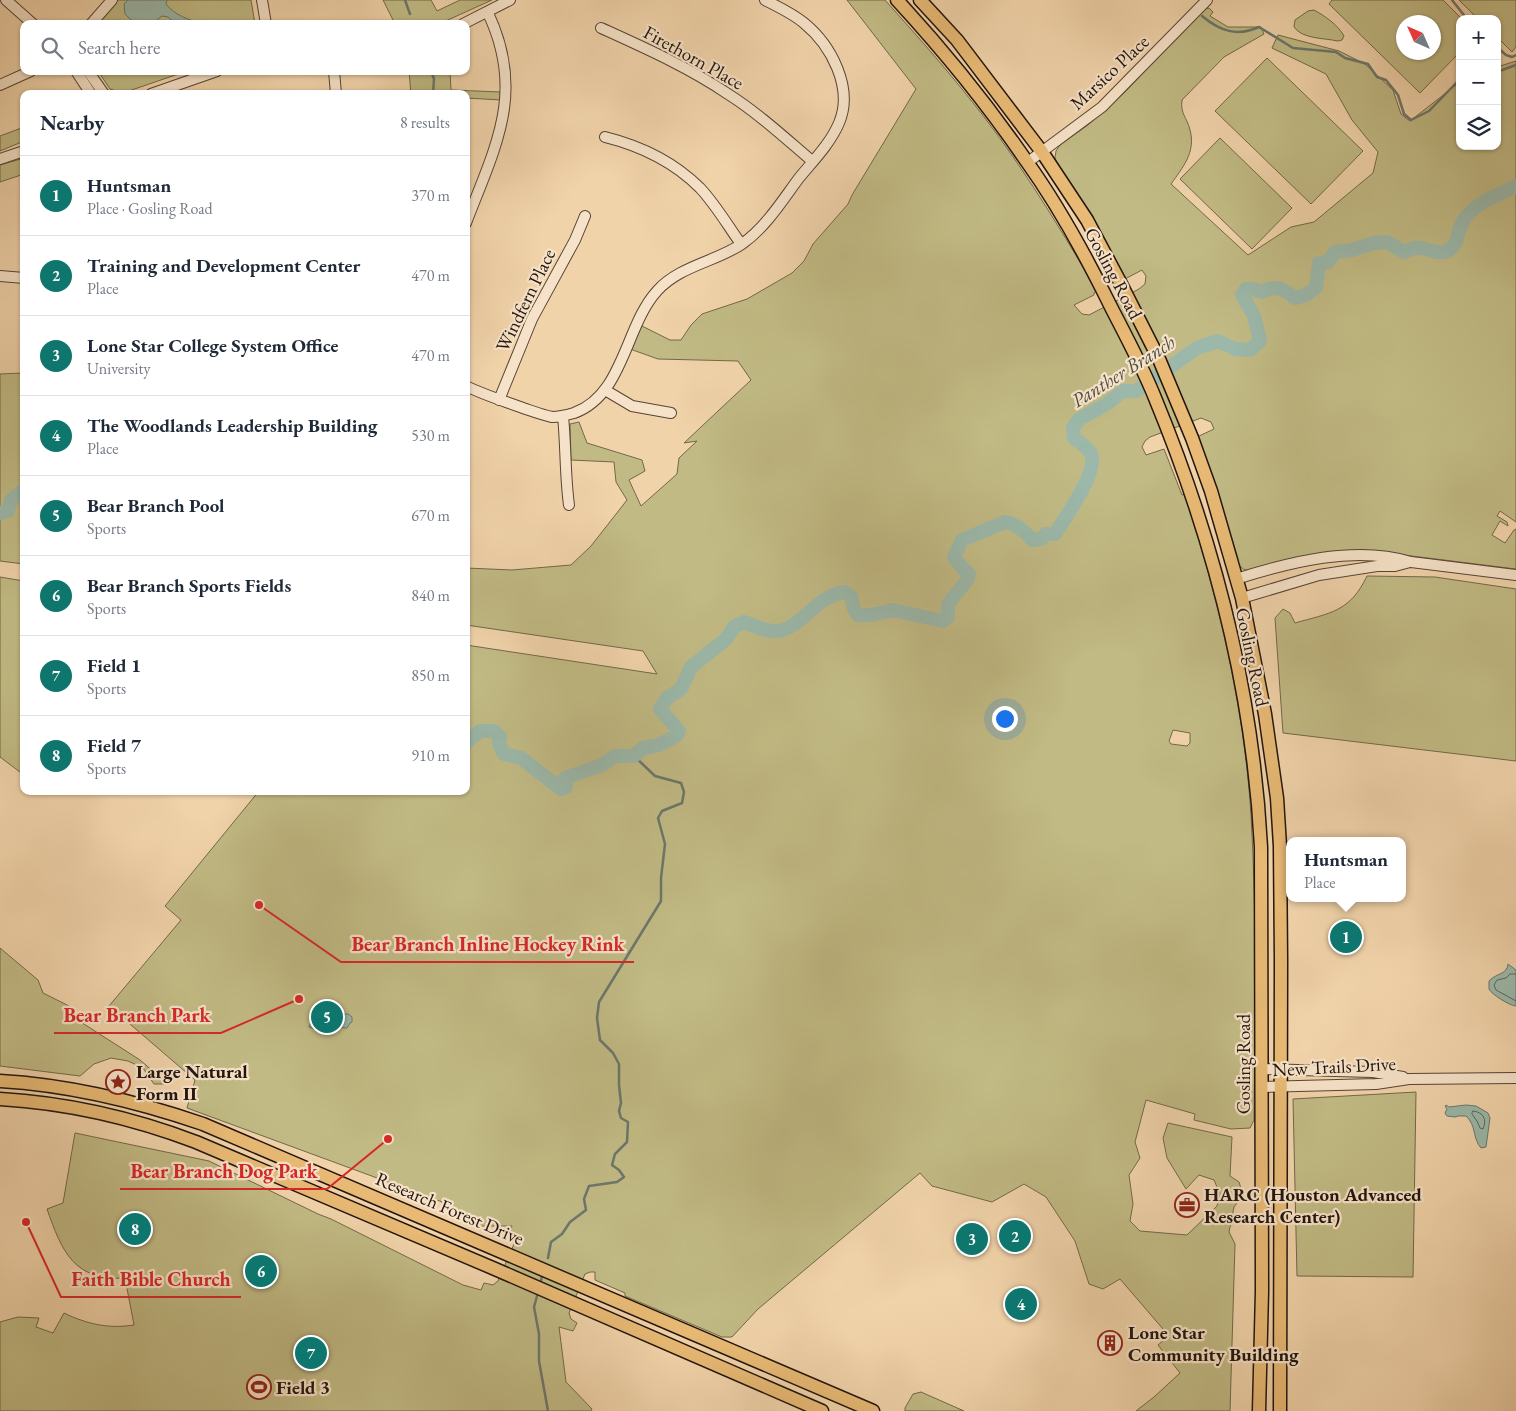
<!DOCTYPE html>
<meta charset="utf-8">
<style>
body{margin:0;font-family:"EB Garamond",serif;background:#f6f6f7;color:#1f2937}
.controls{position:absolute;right:15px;top:15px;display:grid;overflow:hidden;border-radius:10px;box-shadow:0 1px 4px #0004}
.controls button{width:45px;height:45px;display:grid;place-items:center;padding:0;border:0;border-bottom:1px solid #e0e1e3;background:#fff;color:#1f2937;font:25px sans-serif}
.compass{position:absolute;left:1396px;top:15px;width:45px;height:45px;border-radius:50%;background:#fff;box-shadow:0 1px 4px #0004;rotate:315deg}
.you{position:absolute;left:1004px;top:718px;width:18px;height:18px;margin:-12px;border:4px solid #fff;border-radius:50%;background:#1a73e8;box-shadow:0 0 0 8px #1a73e833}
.badge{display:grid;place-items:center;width:32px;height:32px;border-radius:50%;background:#0f766e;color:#fff;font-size:16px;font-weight:700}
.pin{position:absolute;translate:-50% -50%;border:2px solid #fff;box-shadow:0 1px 5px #0006}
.popup{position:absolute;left:1286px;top:837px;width:120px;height:65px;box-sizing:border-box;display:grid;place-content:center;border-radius:10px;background:#fff;filter:drop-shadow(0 1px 4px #0005);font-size:16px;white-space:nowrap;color:#747a83}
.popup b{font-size:19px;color:#1f2937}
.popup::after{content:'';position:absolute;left:50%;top:100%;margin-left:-10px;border:10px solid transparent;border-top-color:#fff}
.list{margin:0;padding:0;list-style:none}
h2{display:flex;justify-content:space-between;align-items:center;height:65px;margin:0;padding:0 20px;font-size:21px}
h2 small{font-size:16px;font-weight:400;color:#747a83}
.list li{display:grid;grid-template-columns:32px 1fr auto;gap:15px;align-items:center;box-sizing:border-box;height:80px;padding:0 20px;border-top:1px solid #e0e1e3}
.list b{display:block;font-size:19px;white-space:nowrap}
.list p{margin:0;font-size:16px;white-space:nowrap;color:#747a83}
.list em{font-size:16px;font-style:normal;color:#747a83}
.icon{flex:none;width:28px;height:28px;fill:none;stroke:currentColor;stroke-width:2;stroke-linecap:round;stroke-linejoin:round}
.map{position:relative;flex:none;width:1516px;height:1411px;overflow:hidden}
.search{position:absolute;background:#fff;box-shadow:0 1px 4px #0004;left:20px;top:20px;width:450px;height:55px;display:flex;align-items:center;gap:12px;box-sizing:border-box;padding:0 18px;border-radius:10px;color:#747a83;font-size:19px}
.panel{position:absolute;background:#fff;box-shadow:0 1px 4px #0004;left:20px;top:90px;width:450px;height:705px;border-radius:10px}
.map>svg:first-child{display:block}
.green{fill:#c1ba84;stroke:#726849;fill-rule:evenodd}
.water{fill:#9bb8aa;stroke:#6b776c}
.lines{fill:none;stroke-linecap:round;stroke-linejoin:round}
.shore{stroke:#5e665c;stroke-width:1}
.stream{stroke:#6b776c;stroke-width:2.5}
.river{stroke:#9bb8aa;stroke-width:14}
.minor-casing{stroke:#564435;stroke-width:12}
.major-casing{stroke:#22150e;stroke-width:15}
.minor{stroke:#f6e2c8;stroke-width:10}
.major{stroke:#e8ba75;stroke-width:12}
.labels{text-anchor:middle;stroke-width:4.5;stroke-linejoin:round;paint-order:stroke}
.street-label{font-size:19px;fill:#22150e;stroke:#f6e2c8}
.poi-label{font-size:19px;font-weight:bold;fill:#22150e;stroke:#f6e2c8;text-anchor:start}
.water-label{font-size:20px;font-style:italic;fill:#4c4e45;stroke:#f6e2c8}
.leader{fill:none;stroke:#d62828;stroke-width:2}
.callout-dot{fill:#d62828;stroke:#f6e2c8;stroke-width:2}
.callout-label{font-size:20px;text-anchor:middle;font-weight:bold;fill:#d62828;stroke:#f6e2c8;stroke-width:4.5;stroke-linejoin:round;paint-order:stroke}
</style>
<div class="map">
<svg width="1516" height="1411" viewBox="0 0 1516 1411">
<rect width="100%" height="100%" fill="#f1d3aa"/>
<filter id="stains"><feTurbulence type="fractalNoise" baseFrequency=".004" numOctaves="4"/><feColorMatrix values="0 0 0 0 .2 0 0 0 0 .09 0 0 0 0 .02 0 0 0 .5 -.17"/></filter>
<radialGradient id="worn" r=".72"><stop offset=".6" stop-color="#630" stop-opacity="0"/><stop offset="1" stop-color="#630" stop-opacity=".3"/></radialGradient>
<path class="green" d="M116 0H251L255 24H94Z
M383 0H431L437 11 460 0H492L439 24H395Z
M847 0H885C911 29 937 58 962 89 1014 152 1056 221 1097 291L1094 293V295L1074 305 1082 314 1089 315 1139 289 1145 284 1146 276 1142 270 1125 279 1100 232 1058 166 1055 158 1056 151 1060 145 1088 125 1125 92 1204 9 1209 8 1213 12 1210 16 1228 27H1261L1264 34 1224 57 1182 100C1180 114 1187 117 1190 130 1196 152 1183 167 1171 184L1248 255 1291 227 1314 222 1373 173 1378 152 1352 120 1326 74 1272 48 1278 35 1339 51 1365 64 1393 90 1401 114 1410 121 1460 82V146H1497V67L1516 61V522L1500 511 1497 516 1507 522 1508 526 1500 521 1492 535 1505 543 1514 530 1516 529V569L1388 553 1245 570 1239 566 1236 561 1238 559 1213 478 1197 437 1214 429 1211 422 1201 418 1150 437 1145 441 1142 447 1146 455 1164 449 1182 495 1185 494C1218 598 1244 705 1251 815 1257 917 1255 1019 1254 1120L1250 1128 1231 1129 1194 1120 1195 1114 1146 1100 1135 1142 1140 1158 1129 1175 1133 1204 1130 1221 1140 1231 1187 1235 1217 1206 1220 1194 1214 1180 1199 1175 1186 1189 1167 1158 1163 1138 1168 1123 1232 1137 1230 1176 1239 1182 1243 1195 1234 1207 1229 1232 1235 1244 1230 1411H1136L1154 1397 1180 1373 1158 1345 1169 1336 1120 1279 1103 1289 1089 1284 1075 1241 1046 1197 1024 1184 992 1202 932 1186 920 1173 758 1309 732 1337H722L625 1296V1293L595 1280V1272H590L585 1274 569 1313 571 1319 577 1323 573 1331 559 1327 566 1382 592 1409 591 1411H0V1322L18 1317 39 1318 36 1327 53 1333 64 1313C87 1324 108 1329 134 1325L125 1278C74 1281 62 1252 47 1209L63 1203 75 1133 209 1161 318 1214 331 1219 463 1285 481 1290 484 1283 493 1285 498 1281 514 1244 513 1238 508 1235 512 1226H481L440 1201 424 1197 407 1189 187 1108 195 1080 109 1006 181 920 165 906 259 791H466V720L469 716H466V645L657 674 643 651 466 625V568L512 570 571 565 591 546 627 500 616 482 614 462 571 460 570 424 579 422 587 443 642 460 645 471 629 480 641 506 677 474 679 458 697 441 684 443 751 380 738 361 658 359 630 349 642 326 670 340H681L691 325 702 314 747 299 792 273 804 261 813 244 848 204 852 195 916 89ZM1173 730 1190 733V743L1187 746 1171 744 1169 741Z
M1332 0H1443L1462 19H1460V52L1420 93 1329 4ZM1404 22H1434V52H1404Z
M1459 0H1516V47L1512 52 1497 37V19H1478Z
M1314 10C1325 16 1338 25 1344 36L1342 40 1338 41C1324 38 1302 39 1294 27L1295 20 1308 11Z
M1267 58 1363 151 1311 204 1215 111Z
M98 71H187L123 93 110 89Z
M409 71H450L451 90 501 92V100L466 98V94H411Z
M24 127V141L0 151V136Z
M1220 138 1292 208 1252 249 1180 179Z
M24 158V174L0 182V165Z
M24 373V564L0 561V374Z
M1367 576 1435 577 1516 589V761L1283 733 1275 618 1283 609 1290 613 1295 623C1330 613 1350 612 1367 576Z
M0 577 24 581V775L0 757Z
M0 948 38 980 43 993 69 1006 73 1017 140 1060 168 1084H154L143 1068 128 1061 111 1058 94 1064 80 1076 0 1066Z
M1416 1092 1413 1277 1297 1276 1293 1099Z
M921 1392 964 1411H905V1408L913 1394Z"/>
<path class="water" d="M128 0H167L166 4C175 16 189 19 201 24H175L168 17 162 16 152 24H135L125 14 124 4Z
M1508 964 1516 970V1006C1510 1006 1491 994 1489 989V981C1496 973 1507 975 1508 964Z
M319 1004 330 1007 332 1012H337L341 1018H343L344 1014H348L352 1017V1022L350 1023 347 1028C341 1029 332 1022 325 1021L321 1024 318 1030 309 1027Z
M1446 1105 1449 1107 1466 1105 1476 1106 1488 1113 1490 1118 1486 1147 1481 1148C1472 1138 1477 1126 1466 1116H1458L1455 1117 1447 1116 1445 1113 1447 1109 1445 1106Z"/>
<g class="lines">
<path class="shore" d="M1516 974H1510L1506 978 1497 980 1494 985 1496 990 1516 1001
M1473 1111C1484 1112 1487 1120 1483 1129L1480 1128 1477 1121 1472 1114Z"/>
<path class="stream" d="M405 0 410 14
M1452 0 1467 19
M1202 16C1220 31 1237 37 1259 27L1293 48 1336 52 1345 58 1368 64 1377 77 1386 80 1398 95 1404 114 1411 120 1429 111 1460 79
M1497 47 1506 55 1512 57 1516 55
M431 71 434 79 433 94
M1497 72 1516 65
M548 1258 551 1242 562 1234 570 1222 586 1210 584 1199 589 1186 617 1182 624 1177 619 1170 612 1165 615 1154 627 1142 628 1122 621 1118 619 1111 621 1103 619 1085V1064L613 1053 600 1040 597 1018 599 1002 661 901V878L665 844 658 818 662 811 682 803 684 792 681 783 655 776 634 756
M541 1281 542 1276
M537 1296 534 1307 539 1334V1361L548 1411"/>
<path class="river" d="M0 513 8 511 11 500 24 490
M466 743 480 731H494L500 737 499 743 504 754 521 758 561 789 566 787 565 778 602 765 615 756H634L643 748 659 745 676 736 679 731 660 709 667 698 681 689 691 667 726 639 734 627 744 622C754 626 766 632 778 631 801 628 815 597 844 592L851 596 854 609 858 615H871L893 610 943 621 948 617V604L967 580 969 574 964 570 954 557 962 540 1005 522C1015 523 1026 532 1032 540L1041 539 1046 534H1055C1065 518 1099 471 1091 454 1088 447 1079 442 1074 438L1073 428 1078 420 1108 403 1123 391H1136L1197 348 1218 341 1235 349 1250 350 1260 341 1254 316 1242 295 1246 289H1253L1262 292C1277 284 1283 289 1295 298L1306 295 1316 287 1319 263 1328 262 1335 252 1352 250 1374 243 1387 242 1404 252C1407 251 1411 249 1415 248 1426 246 1438 257 1449 250 1459 243 1457 232 1462 223 1474 202 1497 196 1516 186"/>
<defs>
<path id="minor" d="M6 0 33 24
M262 0 266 24
M91 24 112 0
M463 24 510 0
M601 28C645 48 688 67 728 94 758 113 785 138 812 161
M76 71 91 94
M88 71 104 94
M334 71 336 94
M0 85 31 71
M151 94 217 71
M605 137C641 146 674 162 700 188 716 205 728 226 741 244
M0 159 24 151
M1028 162 1102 107 1207 0
M466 223C495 147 526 93 488 13
M0 276 24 278
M466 386C484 395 504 401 523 408 532 411 542 415 552 417 559 417 567 415 574 413 624 395 625 326 657 291 679 266 715 262 742 244 766 227 782 201 799 178 813 161 830 144 839 123 854 88 831 45 804 23 792 13 778 7 765 0
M605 390 632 406 671 413
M499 400 532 319 575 240 585 216
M563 416C566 446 565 476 569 505
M1236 579C1290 562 1355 545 1411 562L1516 575
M1242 598 1319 575 1377 566H1395L1410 562
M1261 1069 1373 1072 1403 1077
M1261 1087 1376 1084 1409 1079 1516 1078"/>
<path id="major" d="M897 0C944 51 988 105 1027 162 1060 208 1087 258 1112 309 1127 338 1143 368 1155 398 1214 541 1253 693 1261 847L1262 1291 1259 1411
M920 0 957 40 1042 152 1087 220 1120 282 1159 359 1192 438 1211 491 1242 598 1265 714 1277 798 1280 846 1281 961 1280 1411
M0 1081C70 1085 136 1101 203 1124L873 1411
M0 1099C68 1103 133 1118 196 1142L495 1269 822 1411"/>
</defs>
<use href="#minor" class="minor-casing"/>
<use href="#major" class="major-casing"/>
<use href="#minor" class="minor"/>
<use href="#major" class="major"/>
</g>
<defs>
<symbol id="sight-ring" viewBox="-11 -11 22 22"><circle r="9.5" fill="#f6e2c8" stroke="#8f2418" stroke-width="1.5"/><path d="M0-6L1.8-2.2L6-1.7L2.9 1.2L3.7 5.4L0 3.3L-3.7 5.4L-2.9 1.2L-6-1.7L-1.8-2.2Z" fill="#8f2418"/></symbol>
<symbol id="office-ring" viewBox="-11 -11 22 22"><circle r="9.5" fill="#f6e2c8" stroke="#8f2418" stroke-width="1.5"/><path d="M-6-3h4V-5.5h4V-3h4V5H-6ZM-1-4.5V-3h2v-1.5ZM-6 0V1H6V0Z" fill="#8f2418"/></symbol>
<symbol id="building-ring" viewBox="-11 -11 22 22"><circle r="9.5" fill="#f6e2c8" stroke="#8f2418" stroke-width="1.5"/><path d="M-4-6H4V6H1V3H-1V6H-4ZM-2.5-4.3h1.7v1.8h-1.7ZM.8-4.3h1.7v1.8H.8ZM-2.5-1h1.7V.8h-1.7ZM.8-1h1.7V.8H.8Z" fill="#8f2418"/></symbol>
<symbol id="stadium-ring" viewBox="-11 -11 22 22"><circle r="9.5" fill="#f6e2c8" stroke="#8f2418" stroke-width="1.5"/><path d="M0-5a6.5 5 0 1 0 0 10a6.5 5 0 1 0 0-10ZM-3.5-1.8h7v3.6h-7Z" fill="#8f2418"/></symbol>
</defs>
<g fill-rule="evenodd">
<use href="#sight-ring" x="104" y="1068" width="28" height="28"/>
<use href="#office-ring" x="1173" y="1191" width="28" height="28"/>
<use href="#building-ring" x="1096" y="1329" width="28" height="28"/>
<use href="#stadium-ring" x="245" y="1373" width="28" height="28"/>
</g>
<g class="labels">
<g class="street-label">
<text transform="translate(694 57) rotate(29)" y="7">Firethorn Place</text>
<text transform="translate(1109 72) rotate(-43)" y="7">Marsico Place</text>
<text transform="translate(1114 273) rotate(62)" y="7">Gosling Road</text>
<text transform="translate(525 300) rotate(-64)" y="7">Windfern Place</text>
<text transform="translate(1253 657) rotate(78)" y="7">Gosling Road</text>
<text transform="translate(1243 1064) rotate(-90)" y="7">Gosling Road</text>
<text transform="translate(1334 1066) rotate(-3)" y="7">New Trails Drive</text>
<text transform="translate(450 1208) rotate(23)" y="7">Research Forest Drive</text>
</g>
<g class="poi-label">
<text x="136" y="1078">Large Natural<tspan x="136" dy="22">Form II</tspan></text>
<text x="1204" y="1201">HARC (Houston Advanced<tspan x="1204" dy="22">Research Center)</tspan></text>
<text x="1128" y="1339">Lone Star<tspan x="1128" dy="22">Community Building</tspan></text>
<text x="276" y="1394">Field 3</text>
</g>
<g class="water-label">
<text transform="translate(1123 371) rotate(-32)" y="7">Panther Branch</text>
</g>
</g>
<path class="leader" d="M259 905L341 962H634M299 999L221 1033H54M388 1139L327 1189H120M26 1222L61 1297H241"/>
<g class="callout-dot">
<circle cx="259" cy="905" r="5"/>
<circle cx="299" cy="999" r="5"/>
<circle cx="388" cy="1139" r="5"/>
<circle cx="26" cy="1222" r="5"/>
</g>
<g class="callout-label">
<text x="488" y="951">Bear Branch Inline Hockey Rink</text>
<text x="137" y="1022">Bear Branch Park</text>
<text x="224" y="1178">Bear Branch Dog Park</text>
<text x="151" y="1286">Faith Bible Church</text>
</g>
<rect width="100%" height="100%" filter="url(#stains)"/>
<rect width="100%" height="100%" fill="url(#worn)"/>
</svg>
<div class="controls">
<button>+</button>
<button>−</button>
<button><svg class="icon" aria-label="layers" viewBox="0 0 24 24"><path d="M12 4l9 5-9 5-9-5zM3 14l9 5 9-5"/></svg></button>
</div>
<svg class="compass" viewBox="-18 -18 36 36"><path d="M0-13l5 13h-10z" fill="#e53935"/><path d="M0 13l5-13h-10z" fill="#747a83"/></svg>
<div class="you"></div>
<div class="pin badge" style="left:1346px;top:937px">1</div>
<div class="popup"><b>Huntsman</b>Place</div>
<div class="pin badge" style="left:1015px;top:1236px">2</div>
<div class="pin badge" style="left:972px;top:1239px">3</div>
<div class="pin badge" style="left:1021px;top:1304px">4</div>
<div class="pin badge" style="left:327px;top:1017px">5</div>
<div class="pin badge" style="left:261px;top:1271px">6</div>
<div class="pin badge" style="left:311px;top:1353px">7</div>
<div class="pin badge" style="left:135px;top:1229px">8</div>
<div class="search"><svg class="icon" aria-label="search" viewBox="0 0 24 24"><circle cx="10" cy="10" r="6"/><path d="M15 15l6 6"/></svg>Search here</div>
<section class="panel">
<h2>Nearby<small>8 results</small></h2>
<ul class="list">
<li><span class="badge">1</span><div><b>Huntsman</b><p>Place · Gosling Road</p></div><em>370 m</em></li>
<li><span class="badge">2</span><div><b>Training and Development Center</b><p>Place</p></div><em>470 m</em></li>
<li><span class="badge">3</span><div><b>Lone Star College System Office</b><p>University</p></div><em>470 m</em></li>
<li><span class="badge">4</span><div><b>The Woodlands Leadership Building</b><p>Place</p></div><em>530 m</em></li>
<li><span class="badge">5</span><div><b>Bear Branch Pool</b><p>Sports</p></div><em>670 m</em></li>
<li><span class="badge">6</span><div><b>Bear Branch Sports Fields</b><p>Sports</p></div><em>840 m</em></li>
<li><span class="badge">7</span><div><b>Field 1</b><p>Sports</p></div><em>850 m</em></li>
<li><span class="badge">8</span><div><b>Field 7</b><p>Sports</p></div><em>910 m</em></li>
</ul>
</section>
</div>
